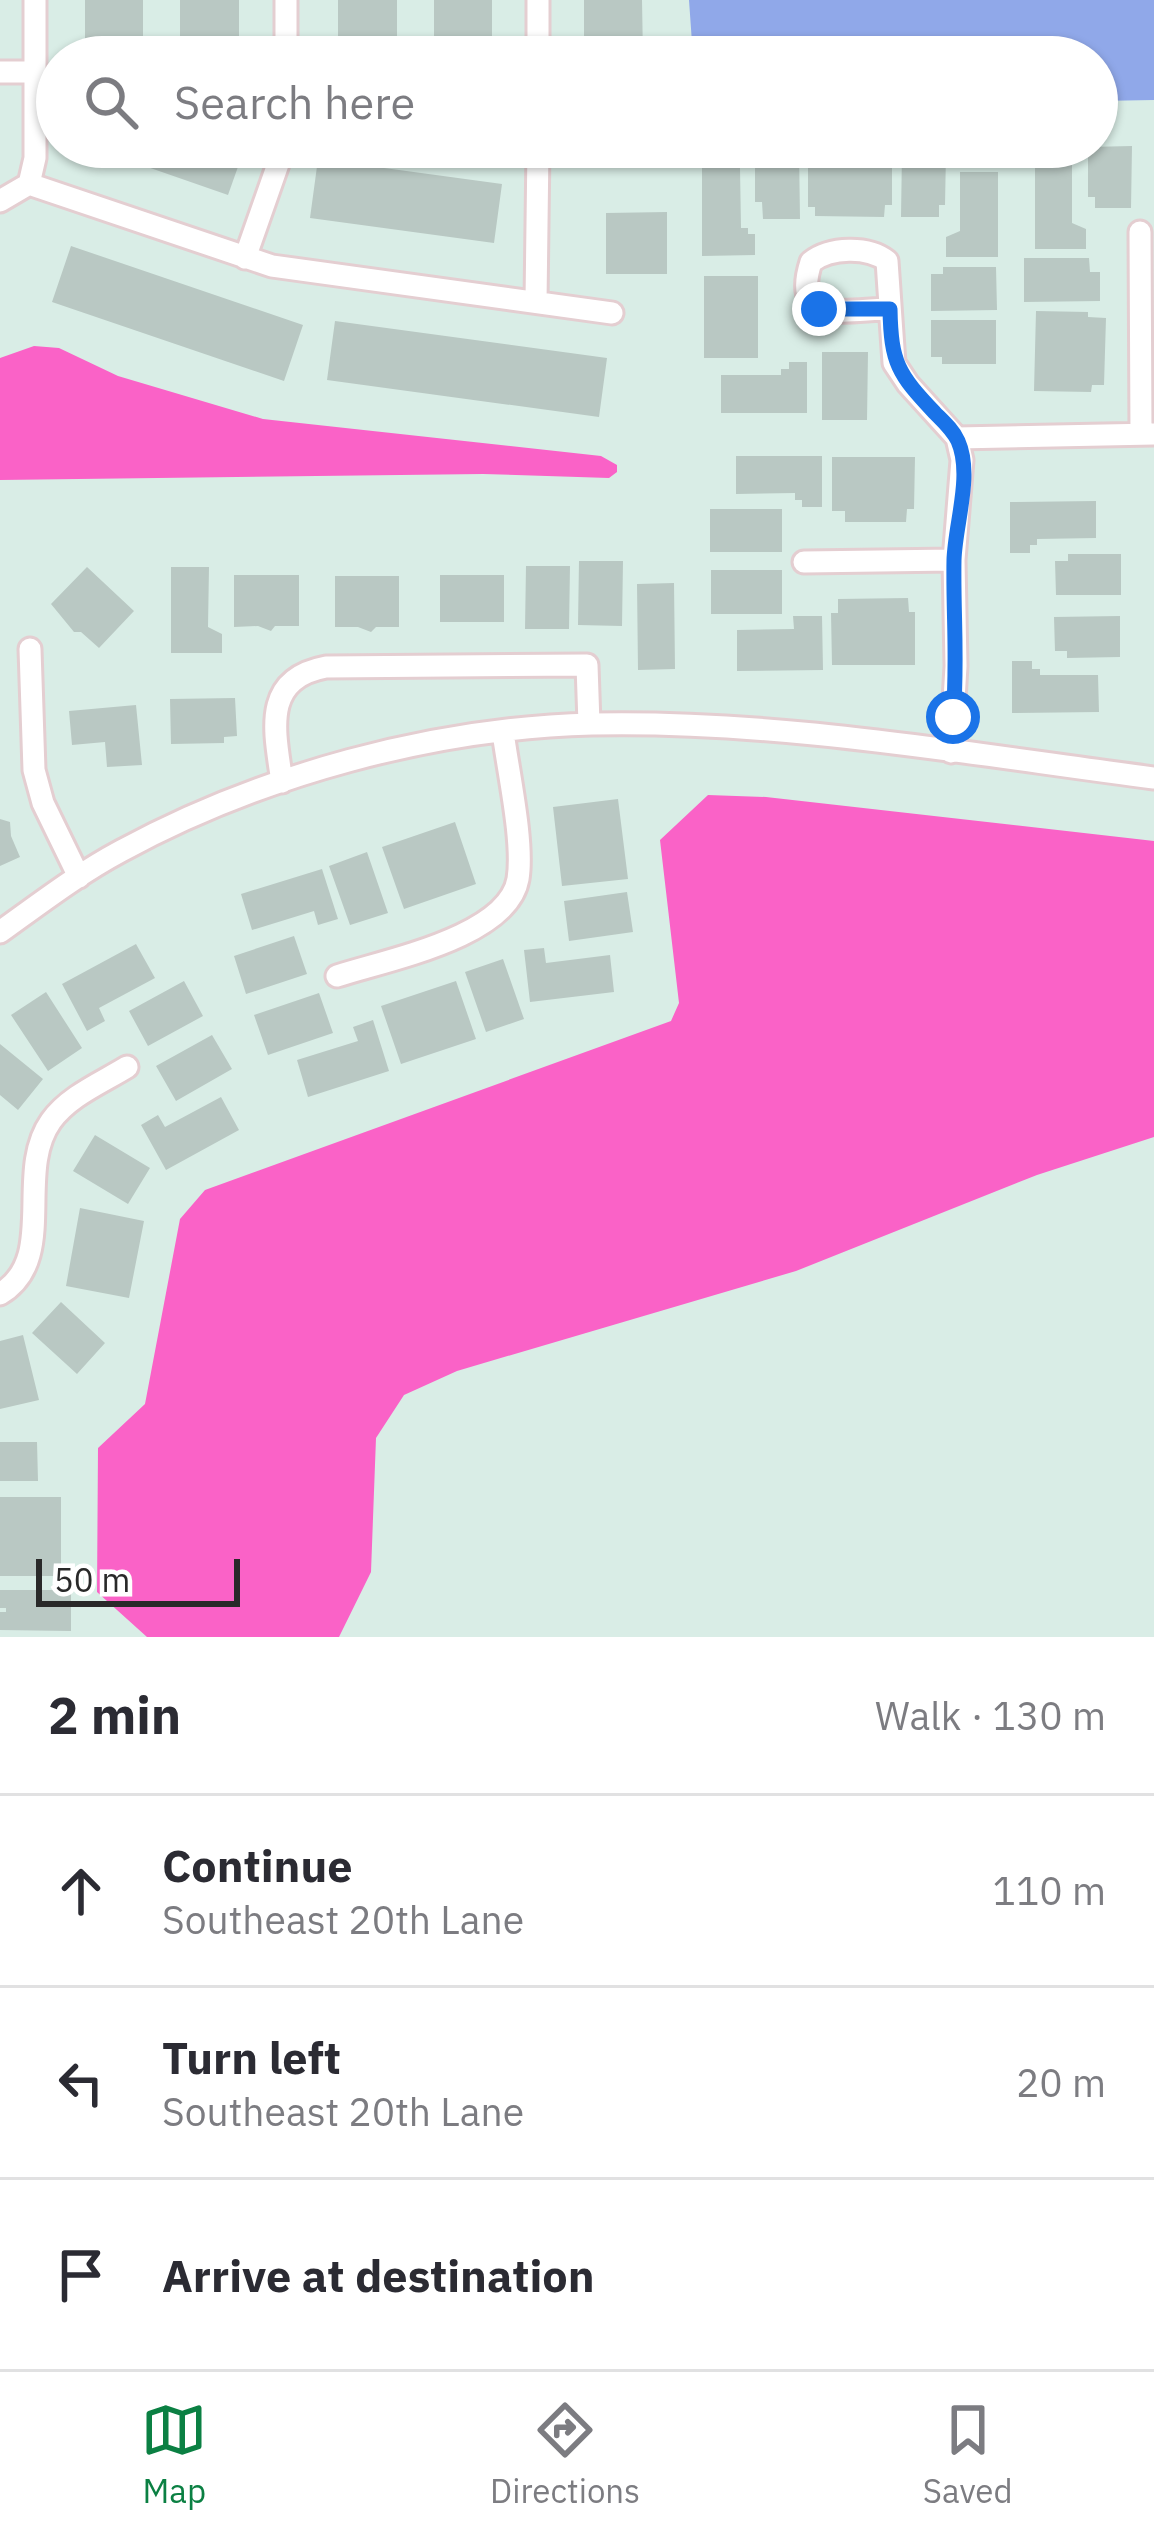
<!DOCTYPE html>
<meta charset="utf-8">
<style>
body{margin:0;font-family:"IBM Plex Sans",sans-serif;background:#f2f2f3;color:#2b2b33}
.scale{position:absolute;left:36px;bottom:30px;width:204px;box-sizing:border-box;padding-left:12px;border:6px solid #292929;border-top:0;font-size:33px;line-height:42px;white-space:nowrap;color:#292929;-webkit-text-stroke:9px #fff;paint-order:stroke}
.stop{position:absolute;width:36px;height:36px;margin:-27px;border:9px solid #1a73e8;border-radius:50%;background:#fff}
.stop.end{background:#1a73e8;border-color:#fff;box-shadow:0 3px 12px #0008}
.list{margin:0;padding:0;list-style:none}
h2{display:flex;justify-content:space-between;align-items:center;height:156px;margin:0;padding:0 48px;font-size:51px}
h2 small{font-size:39px;font-weight:400;color:#7c7c81}
.list li{display:grid;grid-template-columns:78px 1fr auto;gap:36px;align-items:center;box-sizing:border-box;height:192px;padding:0 48px;border-top:3px solid #e1e1e2}
.list b{display:block;font-size:45px;white-space:nowrap}
.list p{margin:0;font-size:39px;white-space:nowrap;color:#7c7c81}
.list em{font-size:39px;font-style:normal;color:#7c7c81}
.icon{flex:none;width:66px;height:66px;fill:none;stroke:currentColor;stroke-width:2;stroke-linecap:round;stroke-linejoin:round}
.map{position:relative;flex:none;width:1154px;height:1637px;overflow:hidden}
.search{position:absolute;background:#fff;box-shadow:0 3px 9px #0004;left:36px;right:36px;top:36px;height:132px;display:flex;align-items:center;gap:30px;box-sizing:border-box;padding:0 42px;border-radius:66px;color:#7c7c81;font-size:45px}
.sheet{height:732px;background:#fff}
nav{display:flex;justify-content:space-around;align-items:center;box-sizing:border-box;height:168px;border-top:3px solid #e1e1e2;background:#fff;font-size:33px;color:#7c7c81}
nav a{display:grid;justify-items:center;gap:6px}
nav .on{color:#0b8043}
.map>svg:first-child{display:block}
.green{fill:#90a8e9}
.water{fill:#fa62c7}
.building{fill:#b9c8c3}
.lines{fill:none;stroke-linecap:round;stroke-linejoin:round}
.minor-casing{stroke:#e4ced1;stroke-width:27}
.minor{stroke:#fff;stroke-width:21}
.route{stroke:#1a73e8;stroke-width:15}
</style>
<div class="map">
<svg width="1154" height="1637" viewBox="0 0 1154 1637">
<rect width="100%" height="100%" fill="#d9ede6"/>
<path class="green" d="M689 0H1154V100L1097 101V57H693Z"/>
<path class="water" d="M34 346 59 348 118 376 263 419 601 456 617 465V472L609 478 483 474 0 480V358Z
M708 795 766 797 1154 841V1137L1037 1175 796 1271 457 1371 404 1395 376 1438 371 1572 339 1637H147L97 1592 98 1448 145 1404 180 1219 205 1190 671 1021 679 1003 660 840Z"/>
<path class="building" d="M85 0H143V42H85Z
M180 0H239V57H180Z
M338 0H397V57H338Z
M434 0H492V57H434Z
M584 0H642L643 57H584Z
M1132 146 1131 208H1095V197H1088V147Z
M90 147H245L228 195Z
M585 147H644V160H585Z
M755 150H799L800 219H763L762 202H755Z
M808 150H892V205H885L884 217 815 216V207H808Z
M902 152 946 153 945 205H939V217H901Z
M318 159 502 184 494 243 310 218Z
M1035 164H1072V223L1086 229V249H1035Z
M702 168H740L741 228H748V234H755V255L702 256Z
M960 172H998V257H946V237L960 231Z
M667 212V274H606V213Z
M71 246 303 325 284 381 52 302Z
M1024 258H1089L1090 272H1100V301L1024 302Z
M943 267H996L997 310 931 311V274H943Z
M704 276H758V358H704Z
M1036 311 1088 312V317L1106 318 1104 385H1092L1091 392 1034 391Z
M931 320H996V364H942V357H931Z
M335 321 607 358 599 417 327 380Z
M822 352H868L867 420H822Z
M789 362H807V413H721V375H781V369H789Z
M736 456H822V507H802V500H795V493L736 494Z
M832 457H915L914 509H907L906 522H845V511H832Z
M1096 501V538L1037 539V545H1030V553H1010V502Z
M710 509H782V552H710Z
M1068 554H1121V595H1056L1055 561H1068Z
M579 561H623L622 626 578 625Z
M526 566H570L569 629H525Z
M87 567 134 611 99 648 81 632H74L51 604Z
M171 567H209L208 627 222 634V653H171Z
M711 570H782V614H711Z
M234 575H299V626H275L271 631 258 626 234 627Z
M440 575H504V622H440Z
M335 576H399V627H376L371 632 358 627H335Z
M674 583 675 669 638 670 637 584Z
M908 598 909 612H915V665H832L831 613H838V599Z
M793 616H822L823 670 737 671V630L794 629Z
M1120 616V657L1067 658V651H1055L1054 617Z
M1012 661H1032V669H1040V675H1098L1099 712 1012 713Z
M235 698 237 736 224 737V743L171 744 170 699Z
M136 705 142 765 107 767 105 742 72 745 69 711Z
M618 799 628 879 562 886 553 807Z
M0 819 10 822 11 836 20 857 0 866Z
M455 822 476 884 404 909 382 847Z
M367 852 388 913 350 925 329 866Z
M322 869 338 919 318 925 314 911 252 930 241 894Z
M627 892 633 932 569 941 564 901Z
M294 936 307 974 246 994 234 956Z
M136 944 155 978 99 1008 105 1021 87 1031 62 984Z
M544 948 546 963 610 955 614 992 530 1002 524 950Z
M503 959 524 1019 486 1032 465 972Z
M184 981 203 1016 148 1046 129 1011Z
M456 981 476 1039 401 1064 381 1006Z
M46 992 82 1048 48 1071 11 1015Z
M319 993 333 1033 268 1055 254 1015Z
M373 1020 389 1071 308 1097 297 1060 358 1041 353 1027Z
M212 1035 232 1069 176 1101 156 1066Z
M0 1044 43 1079 18 1110 0 1095Z
M221 1097 239 1130 166 1170 141 1125 158 1115 165 1127Z
M95 1135 150 1168 128 1204 73 1171Z
M80 1208 144 1221 129 1298 66 1286Z
M61 1302 105 1343 77 1374 32 1333Z
M23 1335 39 1400 0 1409V1341Z
M0 1442H37L38 1481H0Z
M0 1497H61V1576H0Z
M0 1590H71V1631L0 1630V1612H6V1608H0Z"/>
<g class="lines">
<defs>
<path id="minor" d="M286 0V57
M538 0V57
M0 72H35
M29 184 272 266 612 313
M29 184 35 158V0
M0 201 29 184
M1140 232 1141 434
M245 258 284 147
M536 302 538 147
M890 309C849 309 790 327 811 262 830 247 868 246 887 261L894 363 908 384 957 438 962 460 954 560 956 666 951 752
M957 438 1154 434
M804 562 954 560
M30 649 34 770 43 803 79 877
M282 782C275 732 261 679 326 667L587 665 589 724
M0 932C39 904 78 874 121 851 261 775 433 728 592 724 780 720 968 754 1154 778
M337 976C386 960 508 937 518 879 524 842 508 771 503 732
M0 1294C59 1259 14 1173 51 1121 69 1096 101 1083 127 1067"/>
</defs>
<use href="#minor" class="minor-casing"/>
<use href="#minor" class="minor"/>
</g>
<g class="lines">
<path class="route" d="M819 309H890C891 363 898 374 935 413 944 422 953 430 958 441 973 475 955 524 954 560 953 613 958 664 953 717"/>
</g>
</svg>
<div class="scale">50 m</div>
<div class="stop" style="left:953px;top:717px"></div>
<div class="stop end" style="left:819px;top:309px"></div>
<div class="search"><svg class="icon" aria-label="search" viewBox="0 0 24 24"><circle cx="10" cy="10" r="6"/><path d="M15 15l6 6"/></svg>Search here</div>
</div>
<section class="sheet">
<h2>2 min<small>Walk · 130 m</small></h2>
<ul class="list">
<li><svg class="icon" aria-label="ahead" viewBox="0 0 24 24"><path d="M12 20V5M6 11l6-6 6 6"/></svg><div><b>Continue</b><p>Southeast 20th Lane</p></div><em>110 m</em></li>
<li><svg class="icon" aria-label="left" viewBox="0 0 24 24"><path d="M17 20v-9H6M10 6l-5 5 5 5"/></svg><div><b>Turn left</b><p>Southeast 20th Lane</p></div><em>20 m</em></li>
<li><svg class="icon" aria-label="arrive" viewBox="0 0 24 24"><path d="M6 21V4h12l-3 4 3 4H6"/></svg><div><b>Arrive at destination</b></div></li>
</ul>
</section>
<nav>
<a class="on"><svg class="icon" aria-label="map" viewBox="0 0 24 24"><path d="M3 6l6-2 6 2 6-2v14l-6 2-6-2-6 2zM9 4v14M15 6v14"/></svg>Map</a>
<a><svg class="icon" aria-label="directions" viewBox="0 0 24 24"><path d="M12 3l9 9-9 9-9-9zM9 14v-3h6M13 9l2 2-2 2"/></svg>Directions</a>
<a><svg class="icon" aria-label="saved" viewBox="0 0 24 24"><path d="M7 4h10v16l-5-4-5 4z"/></svg>Saved</a>
</nav>
